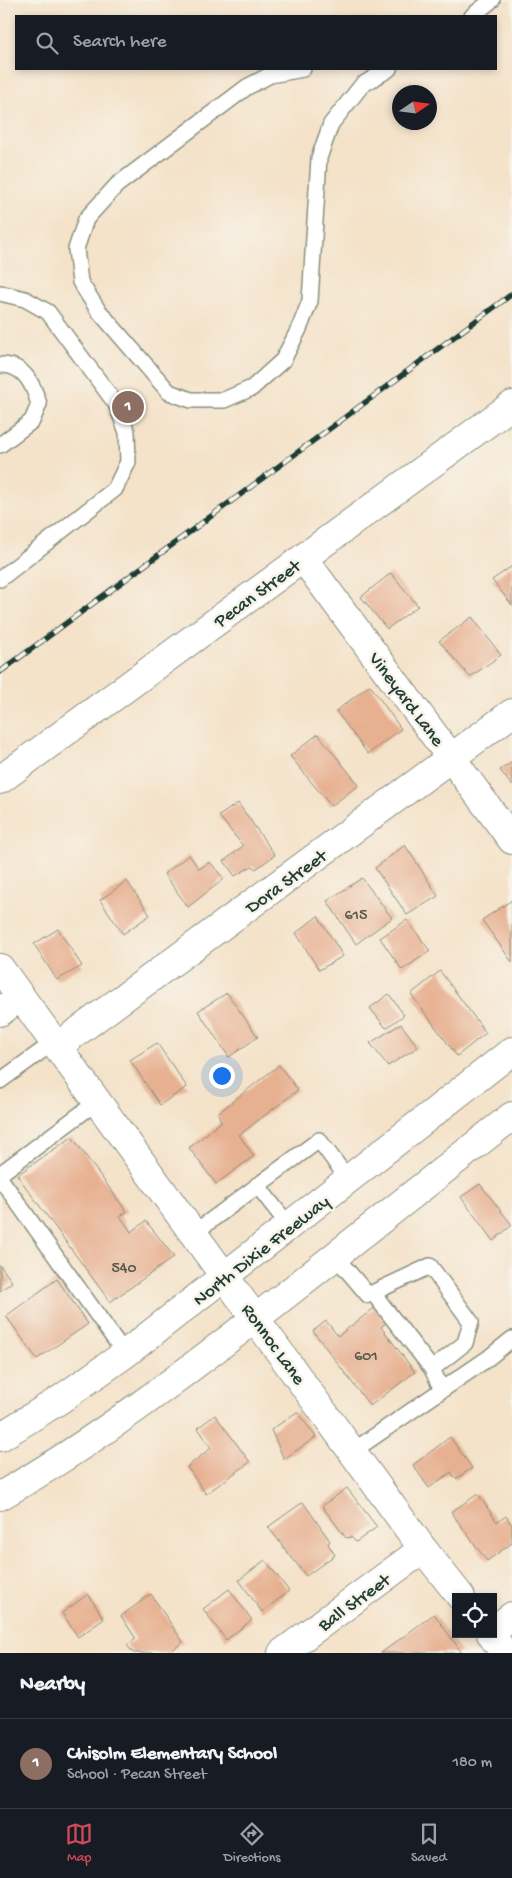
<!DOCTYPE html>
<meta charset="utf-8">
<style>
body{margin:0;font-family:"Gochi Hand",sans-serif;background:#20242c;color:#f1f3f6}
.controls{position:absolute;right:15px;bottom:15px;display:grid;overflow:hidden;border-radius:0px;box-shadow:0 2px 8px #0003}
.controls button{width:45px;height:45px;display:grid;place-items:center;padding:0;border:0;border-bottom:1px solid #363941;background:#171b24;color:#f1f3f6;font:25px sans-serif}
.compass{position:absolute;left:392px;top:85px;width:45px;height:45px;border-radius:50%;background:#171b24;box-shadow:0 2px 8px #0003;rotate:77deg}
.you{position:absolute;left:221px;top:1075px;width:18px;height:18px;margin:-12px;border:4px solid #fff;border-radius:50%;background:#1a73e8;box-shadow:0 0 0 8px #1a73e833}
.badge{display:grid;place-items:center;width:32px;height:32px;border-radius:50%;background:#d1495b;color:#fff;font-size:16px;font-weight:700}
.pin{position:absolute;translate:-50% -50%;border:2px solid #fff;box-shadow:0 1px 5px #0006}
.list{margin:0;padding:0;list-style:none}
h2{display:flex;justify-content:space-between;align-items:center;height:65px;margin:0;padding:0 20px;font-size:21px}
h2 small{font-size:16px;font-weight:400;color:#9ea1a6}
.list li{display:grid;grid-template-columns:32px 1fr auto;gap:15px;align-items:center;box-sizing:border-box;height:90px;padding:0 20px;border-top:1px solid #363941}
.list b{display:block;font-size:19px;white-space:nowrap}
.list p{margin:0;font-size:16px;white-space:nowrap;color:#9ea1a6}
.list em{font-size:16px;font-style:normal;color:#9ea1a6}
.icon{flex:none;width:28px;height:28px;fill:none;stroke:currentColor;stroke-width:2;stroke-linecap:round;stroke-linejoin:round}
.map{position:relative;flex:none;width:512px;height:1653px;overflow:hidden}
.search{position:absolute;background:#171b24;box-shadow:0 2px 8px #0003;left:15px;right:15px;top:15px;height:55px;display:flex;align-items:center;gap:12px;box-sizing:border-box;padding:0 18px;border-radius:0px;color:#9ea1a6;font-size:19px}
.sheet{height:155px;background:#171b24}
nav{display:flex;justify-content:space-around;align-items:center;box-sizing:border-box;height:70px;border-top:1px solid #363941;background:#171b24;font-size:14px;color:#9ea1a6}
nav a{display:grid;justify-items:center;gap:2px}
nav .on{color:#d1495b}
.map>svg:first-child{display:block}
.building{fill:#e7b091}
.lines{fill:none;stroke-linecap:round;stroke-linejoin:round}
.lane-casing{stroke:#8a907e;stroke-width:18}
.street-casing{stroke:#8a907e;stroke-width:30}
.primary-casing{stroke:#8a907e;stroke-width:30}
.lane{stroke:#fff;stroke-width:15}
.street{stroke:#fff;stroke-width:28}
.primary{stroke:#fff;stroke-width:28}
.rail-casing{stroke:#1f3d34;stroke-width:5.5}
.rail{stroke:#f7f3e8;stroke-width:4;stroke-dasharray:11;stroke-linecap:butt}
.labels{text-anchor:middle;stroke-width:5;stroke-linejoin:round;paint-order:stroke}
.number-label{font-size:16px;fill:#515a4b}
.street-label{font-size:19px;fill:#1f3d34;stroke:#f7f3e8}
</style>
<div class="map">
<svg width="512" height="1653" viewBox="0 0 512 1653">
<rect width="100%" height="100%" fill="#f7f3e8"/>
<filter id="ink" filterUnits="userSpaceOnUse"><feTurbulence type="fractalNoise" baseFrequency=".02" numOctaves="2"/><feDisplacementMap in="SourceGraphic" scale="10" xChannelSelector="R" yChannelSelector="G"/><feConvolveMatrix kernelMatrix="1 2 1 2 8 2 1 2 1" color-interpolation-filters="sRGB"/></filter>
<filter id="wash" filterUnits="userSpaceOnUse"><feTurbulence type="fractalNoise" baseFrequency=".0096" numOctaves="4" result="noise"/><feDisplacementMap in="SourceGraphic" scale="20" xChannelSelector="R" yChannelSelector="G"/><feGaussianBlur stdDeviation="1.12" result="paint"/><feColorMatrix in="noise" values="0 0 0 0 0 0 0 0 0 0 0 0 0 0 0 0 0 1.4 0 .05"/><feComposite in="paint" operator="in"/></filter>
<g filter="url(#wash)">
<rect width="100%" height="100%" fill="#f4e2c9"/>
<g id="blocks">
<path class="building" d="M512 566V605L492 580Z
M391 573 418 606 387 629 361 597Z
M472 617 501 655 470 677 439 641Z
M370 685 401 729 368 754 336 711Z
M318 734 359 785 331 806 290 756Z
M512 762V786L500 770Z
M238 803 275 855 256 869 252 866 235 876 224 861 243 846 219 816Z
M405 845 438 896 407 915 375 868Z
M189 855 199 869 210 862 224 879 188 907 164 874Z
M362 878 392 918 356 944 327 901Z
M127 881 150 915 123 934 100 900Z
M512 900V962L482 920Z
M318 916 343 956 319 970 296 933Z
M407 920 430 951 402 970 380 938Z
M58 929 82 966 57 980 34 944Z
M440 971 486 1033 457 1056 411 994Z
M227 993 258 1037 229 1057 198 1011Z
M389 994 404 1015 386 1028 370 1008Z
M401 1024 418 1047 388 1066 370 1043Z
M157 1043 187 1087 160 1105 130 1060Z
M279 1065 298 1090 239 1135 254 1156 216 1184 189 1148 221 1122 218 1113Z
M72 1137 127 1212 120 1216 131 1232 146 1221 174 1257 110 1302 17 1175Z
M480 1184 512 1225 493 1241 461 1197Z
M0 1265 12 1282 0 1291Z
M57 1279 88 1324 37 1359 6 1316Z
M377 1306 388 1321 381 1327 415 1372 370 1406 313 1331 326 1321 338 1336Z
M297 1412 316 1437 284 1459 271 1430Z
M215 1415 250 1462 206 1494 187 1467 211 1448 198 1428Z
M450 1437 472 1468 456 1479 451 1472 429 1488 413 1465Z
M347 1488 377 1527 356 1542 351 1537 346 1538 322 1506Z
M478 1494 497 1522 506 1516 512 1525V1543L487 1561 451 1512Z
M303 1502 330 1541 328 1544 335 1555 306 1576 268 1527Z
M265 1560 289 1591 262 1612 239 1580Z
M229 1589 252 1620 226 1640 203 1609Z
M88 1594 104 1619 78 1637 62 1613Z
M151 1594 183 1642 168 1653H133L127 1645 136 1639 121 1616Z
M434 1614 462 1653H381Z"/>
</g>
</g>
<g filter="url(#ink)">
<use href="#blocks" fill-opacity="0" stroke="#8a907e" stroke-width="1"/>
<g class="lines">
<defs>
<path id="lane" d="M472 16 492 0
M303 69 270 75 247 87 117 185 86 219 76 249 80 282 98 310 169 392 191 400H224L252 388 283 360 299 329 310 301 319 158 331 124 362 85 389 69
M0 293 25 299 48 312 116 404 127 432 128 462 115 489 0 579
M0 365C24 364 33 384 39 404L32 421 0 445
M0 1081 54 1042
M0 1174 98 1101
M0 1178 125 1354
M257 1185 289 1226
M194 1233 319 1140 348 1179
M335 1256 368 1295 430 1266 471 1322 465 1343 432 1369 442 1390
M373 1293 432 1369
M353 1451 487 1359 512 1339"/>
<path id="street" d="M303 558 512 840
M0 780 512 405
M0 968 423 1549 461 1597
M0 1012 20 997
M58 1046 512 713
M493 1631 512 1616
M491 1634 504 1653
M282 1653 423 1549"/>
<path id="primary" d="M0 1437 61 1399 125 1354 512 1051
M0 1496C102 1438 194 1366 287 1294 362 1235 437 1176 512 1116"/>
</defs>
<use href="#lane" class="lane-casing"/>
<use href="#street" class="street-casing"/>
<use href="#primary" class="primary-casing"/>
<use href="#lane" class="lane"/>
<use href="#street" class="street"/>
<use href="#primary" class="primary"/>
<defs>
<path id="rail" d="M0 672 512 294"/>
</defs>
<use href="#rail" class="rail-casing"/>
<use href="#rail" class="rail"/>
</g>
</g>
<g class="labels">
<g class="number-label">
<text x="356" y="919">615</text>
<text x="124" y="1272">540</text>
<text x="366" y="1360">601</text>
</g>
<g class="street-label">
<text transform="translate(256 592) rotate(-36)" y="7">Pecan Street</text>
<text transform="translate(408 698) rotate(53)" y="7">Vineyard Lane</text>
<text transform="translate(285 880) rotate(-36)" y="7">Dora Street</text>
<text transform="translate(260 1249) rotate(-38)" y="7">North Dixie Freeway</text>
<text transform="translate(275 1343) rotate(54)" y="7">Ronnoc Lane</text>
<text transform="translate(353 1601) rotate(-36)" y="7">Ball Street</text>
</g>
</g>
</svg>
<div class="controls">
<button><svg class="icon" aria-label="locate" viewBox="0 0 24 24"><circle cx="12" cy="12" r="6"/><path d="M12 2v4M12 18v4M2 12h4M18 12h4"/></svg></button>
</div>
<svg class="compass" viewBox="-18 -18 36 36"><path d="M0-13l5 13h-10z" fill="#e53935"/><path d="M0 13l5-13h-10z" fill="#9ea1a6"/></svg>
<div class="you"></div>
<div class="pin badge" style="left:128px;top:407px;background:#8d6e63">1</div>
<div class="search"><svg class="icon" aria-label="search" viewBox="0 0 24 24"><circle cx="10" cy="10" r="6"/><path d="M15 15l6 6"/></svg>Search here</div>
</div>
<section class="sheet">
<h2>Nearby<small></small></h2>
<ul class="list">
<li><span class="badge" style="background:#8d6e63">1</span><div><b>Chisolm Elementary School</b><p>School · Pecan Street</p></div><em>180 m</em></li>
</ul>
</section>
<nav>
<a class="on"><svg class="icon" aria-label="map" viewBox="0 0 24 24"><path d="M3 6l6-2 6 2 6-2v14l-6 2-6-2-6 2zM9 4v14M15 6v14"/></svg>Map</a>
<a><svg class="icon" aria-label="directions" viewBox="0 0 24 24"><path d="M12 3l9 9-9 9-9-9zM9 14v-3h6M13 9l2 2-2 2"/></svg>Directions</a>
<a><svg class="icon" aria-label="saved" viewBox="0 0 24 24"><path d="M7 4h10v16l-5-4-5 4z"/></svg>Saved</a>
</nav>
